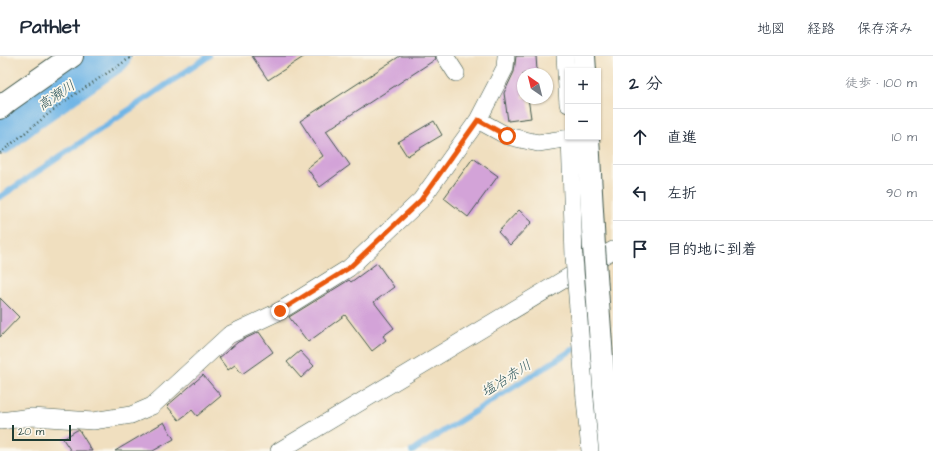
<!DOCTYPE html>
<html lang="ja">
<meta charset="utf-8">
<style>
body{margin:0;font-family:"Architects Daughter","Klee One",sans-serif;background:#f2f2f3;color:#1f2937}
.controls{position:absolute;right:12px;top:12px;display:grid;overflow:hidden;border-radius:0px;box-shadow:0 1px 3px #0004}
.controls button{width:36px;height:36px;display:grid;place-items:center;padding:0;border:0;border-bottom:1px solid #e0e1e3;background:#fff;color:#1f2937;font:20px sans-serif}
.compass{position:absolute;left:517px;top:12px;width:36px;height:36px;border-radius:50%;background:#fff;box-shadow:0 1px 3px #0004;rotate:325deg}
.scale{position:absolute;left:12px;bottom:10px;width:59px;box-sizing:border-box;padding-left:4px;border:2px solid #1f3d34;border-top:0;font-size:11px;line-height:14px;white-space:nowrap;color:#1f3d34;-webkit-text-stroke:3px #fbf7ec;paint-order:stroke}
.stop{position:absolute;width:12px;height:12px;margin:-9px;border:3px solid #ea580c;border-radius:50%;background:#fff}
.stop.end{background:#ea580c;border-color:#fff;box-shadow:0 1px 4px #0008}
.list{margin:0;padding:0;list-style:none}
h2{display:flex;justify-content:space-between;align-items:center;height:52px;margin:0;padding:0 16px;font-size:17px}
h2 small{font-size:13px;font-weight:400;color:#747a83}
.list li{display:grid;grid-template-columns:26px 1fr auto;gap:12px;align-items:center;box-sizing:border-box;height:56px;padding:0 16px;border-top:1px solid #e0e1e3}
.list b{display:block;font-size:15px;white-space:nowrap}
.list em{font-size:13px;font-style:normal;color:#747a83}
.icon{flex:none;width:22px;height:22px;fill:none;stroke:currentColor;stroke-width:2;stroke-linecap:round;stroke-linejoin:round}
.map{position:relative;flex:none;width:613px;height:395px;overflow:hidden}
header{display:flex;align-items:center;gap:24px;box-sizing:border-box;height:56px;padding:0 20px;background:#fff;border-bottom:1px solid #e0e1e3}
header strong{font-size:19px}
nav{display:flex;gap:22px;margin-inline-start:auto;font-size:14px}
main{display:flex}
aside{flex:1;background:#fff}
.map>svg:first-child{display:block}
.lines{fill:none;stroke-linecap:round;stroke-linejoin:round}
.stream{stroke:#6fb5e6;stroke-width:6}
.river{stroke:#6fb5e6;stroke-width:36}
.building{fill:#d3a3d8}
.street-casing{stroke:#3e5549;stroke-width:18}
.secondary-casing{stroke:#3e5549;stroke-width:24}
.highway-casing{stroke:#3e5549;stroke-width:24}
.path{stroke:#3e5549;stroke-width:2.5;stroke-dasharray:1 3;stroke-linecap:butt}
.street{stroke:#fff;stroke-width:17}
.secondary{stroke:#fff;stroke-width:22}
.highway{stroke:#fff;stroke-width:22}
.street-bridge-casing{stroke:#3e5549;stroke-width:18;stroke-linecap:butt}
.highway-bridge-casing{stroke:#3e5549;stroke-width:24;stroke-linecap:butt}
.street-bridge{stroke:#fff;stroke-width:17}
.highway-bridge{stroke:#fff;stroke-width:22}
.route{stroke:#ea580c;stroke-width:5}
.labels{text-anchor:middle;stroke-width:3.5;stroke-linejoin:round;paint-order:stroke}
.water-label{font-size:14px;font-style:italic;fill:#335b60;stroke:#fbf7ec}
</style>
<header>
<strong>Pathlet</strong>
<nav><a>地図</a><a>経路</a><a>保存済み</a></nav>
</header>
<main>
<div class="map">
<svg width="613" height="395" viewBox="0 0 613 395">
<rect width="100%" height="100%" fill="#fbf7ec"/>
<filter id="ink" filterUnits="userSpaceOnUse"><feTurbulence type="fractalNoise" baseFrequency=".025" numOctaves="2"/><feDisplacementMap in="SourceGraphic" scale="8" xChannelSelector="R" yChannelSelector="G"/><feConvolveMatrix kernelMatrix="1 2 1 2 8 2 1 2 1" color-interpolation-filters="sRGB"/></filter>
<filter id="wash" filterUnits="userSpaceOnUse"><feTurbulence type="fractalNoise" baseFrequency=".012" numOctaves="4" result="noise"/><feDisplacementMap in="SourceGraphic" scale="16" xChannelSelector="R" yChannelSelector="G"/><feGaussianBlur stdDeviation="0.9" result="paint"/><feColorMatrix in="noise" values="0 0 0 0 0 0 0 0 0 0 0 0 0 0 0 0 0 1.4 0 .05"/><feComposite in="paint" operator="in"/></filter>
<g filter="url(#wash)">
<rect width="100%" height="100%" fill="#f0dfbf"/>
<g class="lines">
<path class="stream" d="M0 141 209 0
M412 395 596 279"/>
<path class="river" d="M0 81 32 56 113 0"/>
</g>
<g id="blocks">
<path class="building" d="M252 0H305L268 24Z
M400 0H435L436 3 326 75 350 109 320 131 307 112 323 100 300 65Z
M516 0H536L537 15 525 17V18H523V42H528L531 62 508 65 504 37 514 16Z
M434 65 442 79 407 100 398 86Z
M473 102 498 120 468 161 444 142Z
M519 154 532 166 510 189 498 176Z
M377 207 394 231 374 246 394 272 383 280 386 284 372 295 345 259 308 286 289 261 349 224 351 226Z
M0 242 19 261 0 281Z
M259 276 273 296 242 318 235 309 228 314 219 302 238 286Z
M300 295 314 310 301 322 287 306Z
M203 319 221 340 197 360 192 354 179 364 167 350Z
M164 366 174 383 153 395H115Z
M77 374H79L92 395H71L63 383Z"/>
</g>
</g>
<g filter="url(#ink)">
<use href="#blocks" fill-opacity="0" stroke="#3e5549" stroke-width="1"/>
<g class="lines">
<defs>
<path id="street" d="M445 0 456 17
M565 0 568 48
M478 64 507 80 538 87 570 82
M570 81 574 201
M585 343 590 395
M0 365 32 361 93 365 131 359 152 350 229 279 280 255 349 212 421 144 478 64 505 12 506 0
M279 395 613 194"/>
<path id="secondary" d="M0 52 8 45 72 0"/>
<path id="highway" d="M584 0 585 15
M588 81 594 191
M604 330 610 395"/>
</defs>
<use href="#street" class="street-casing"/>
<use href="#secondary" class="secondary-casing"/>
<use href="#highway" class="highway-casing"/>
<path class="path" d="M0 97 62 47 133 0"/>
<use href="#street" class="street"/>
<use href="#secondary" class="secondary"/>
<use href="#highway" class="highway"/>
<defs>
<path id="street-bridge" d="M574 201 585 343"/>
<path id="highway-bridge" d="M594 191 604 330"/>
</defs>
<use href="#street-bridge" class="street-bridge-casing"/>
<use href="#highway-bridge" class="highway-bridge-casing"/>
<use href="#street-bridge" class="street-bridge"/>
<use href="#highway-bridge" class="highway-bridge"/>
</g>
</g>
<g class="lines" filter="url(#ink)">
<path class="route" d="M280 255 349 212 421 144 478 64 507 80"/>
</g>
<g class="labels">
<g class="water-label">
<text transform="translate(56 39) rotate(-34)" y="5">高瀬川</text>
<text transform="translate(506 322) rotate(-32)" y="5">塩冶赤川</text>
</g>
</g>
</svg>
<div class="controls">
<button>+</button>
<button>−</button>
</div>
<svg class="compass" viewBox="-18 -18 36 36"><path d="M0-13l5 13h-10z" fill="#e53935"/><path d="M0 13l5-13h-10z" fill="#747a83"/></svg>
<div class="scale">20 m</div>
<div class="stop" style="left:507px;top:80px"></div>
<div class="stop end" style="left:280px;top:255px"></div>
</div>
<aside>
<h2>2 分<small>徒歩 · 100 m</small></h2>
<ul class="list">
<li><svg class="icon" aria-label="ahead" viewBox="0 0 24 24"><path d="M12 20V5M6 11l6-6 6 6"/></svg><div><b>直進</b></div><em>10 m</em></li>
<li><svg class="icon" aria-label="left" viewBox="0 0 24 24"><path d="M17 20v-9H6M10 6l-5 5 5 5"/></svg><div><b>左折</b></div><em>90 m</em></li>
<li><svg class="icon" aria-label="arrive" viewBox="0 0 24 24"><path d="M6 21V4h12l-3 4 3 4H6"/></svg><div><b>目的地に到着</b></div></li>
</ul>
</aside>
</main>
